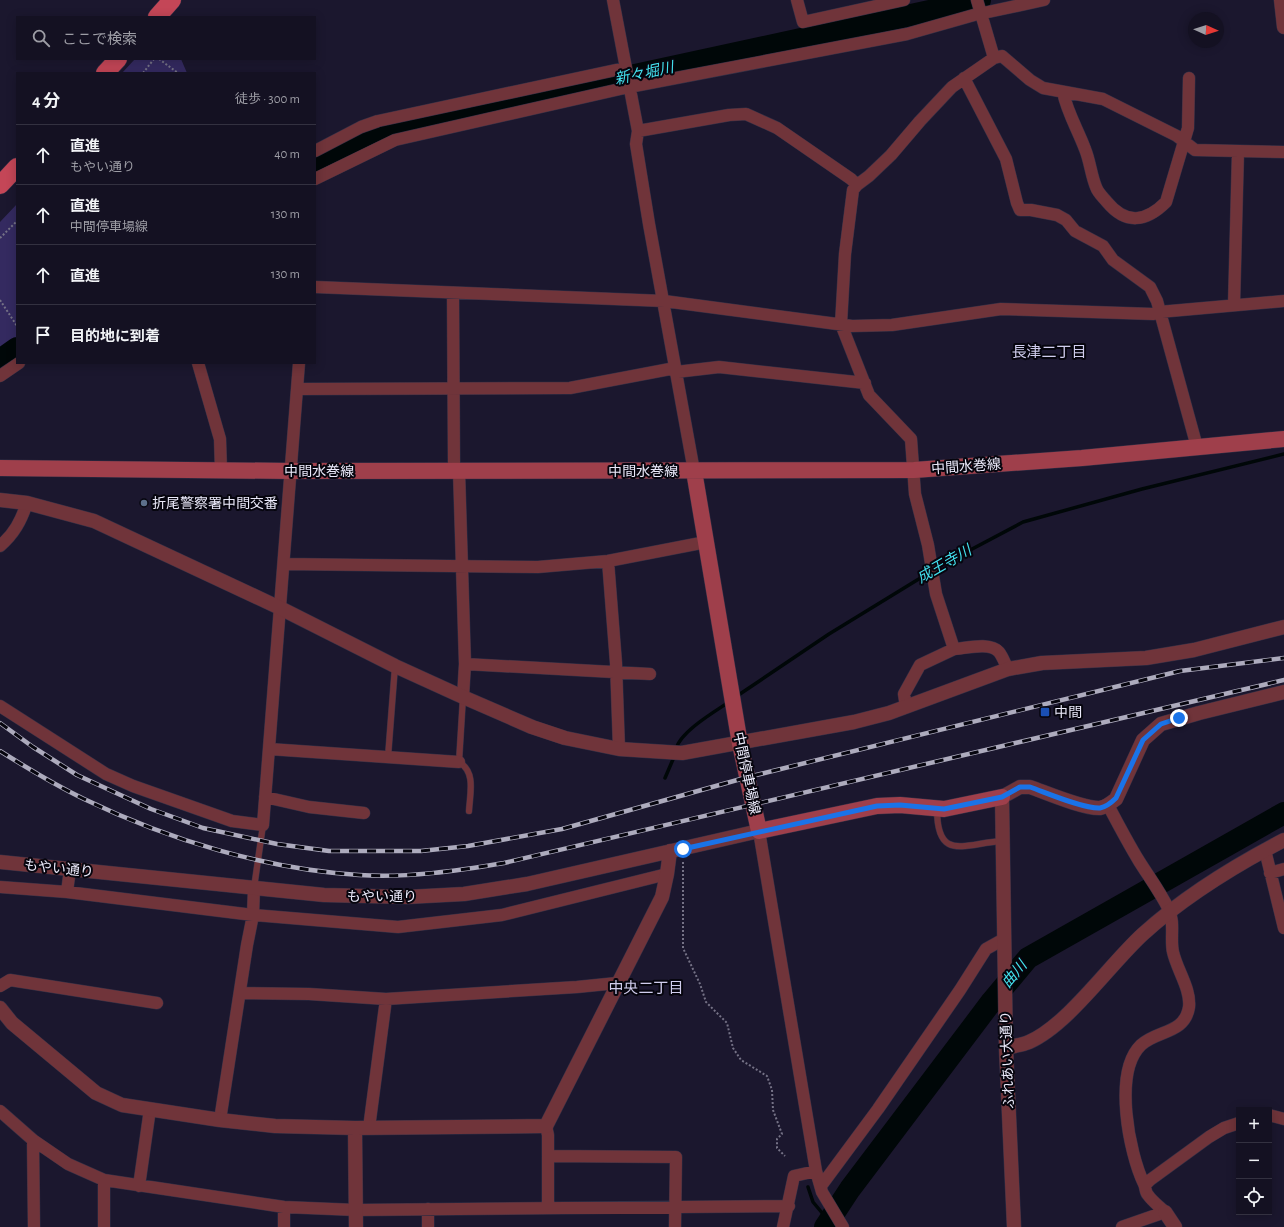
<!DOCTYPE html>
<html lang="ja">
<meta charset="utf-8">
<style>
body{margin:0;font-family:"Alegreya Sans","Noto Sans JP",sans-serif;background:#211f2f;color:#f1f3f6}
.controls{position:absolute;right:12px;bottom:12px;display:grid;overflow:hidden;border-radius:0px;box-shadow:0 2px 10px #0003}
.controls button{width:36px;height:36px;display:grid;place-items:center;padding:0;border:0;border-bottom:1px solid #333140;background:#141122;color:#f1f3f6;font:20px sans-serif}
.compass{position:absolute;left:1188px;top:12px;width:36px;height:36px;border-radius:50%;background:#141122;box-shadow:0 2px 10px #0003;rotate:93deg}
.stop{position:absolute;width:12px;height:12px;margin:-9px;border:3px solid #1a73e8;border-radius:50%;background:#fff}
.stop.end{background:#1a73e8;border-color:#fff;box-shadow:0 1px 4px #0008}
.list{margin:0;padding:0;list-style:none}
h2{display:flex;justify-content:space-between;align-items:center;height:52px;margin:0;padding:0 16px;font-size:17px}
h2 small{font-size:13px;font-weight:400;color:#9d9da5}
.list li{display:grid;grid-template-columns:26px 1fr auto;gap:12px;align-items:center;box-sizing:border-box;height:60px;padding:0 16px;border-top:1px solid #333140}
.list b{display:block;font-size:15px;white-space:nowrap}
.list p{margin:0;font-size:13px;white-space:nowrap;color:#9d9da5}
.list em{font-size:13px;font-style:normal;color:#9d9da5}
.icon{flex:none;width:22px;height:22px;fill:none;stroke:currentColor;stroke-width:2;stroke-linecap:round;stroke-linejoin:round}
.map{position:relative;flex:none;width:1284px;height:1227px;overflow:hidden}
.search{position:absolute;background:#141122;box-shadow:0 2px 10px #0003;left:16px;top:16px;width:300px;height:44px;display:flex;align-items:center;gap:10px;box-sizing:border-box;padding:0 14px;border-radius:0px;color:#9d9da5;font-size:15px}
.panel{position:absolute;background:#141122;box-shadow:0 2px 10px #0003;left:16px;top:72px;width:300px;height:292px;border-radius:0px}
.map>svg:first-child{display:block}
.green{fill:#342a60}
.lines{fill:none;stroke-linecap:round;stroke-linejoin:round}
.stream{stroke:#000708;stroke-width:3.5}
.river{stroke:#000708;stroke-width:22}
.service-casing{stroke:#343046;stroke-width:7}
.minor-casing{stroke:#343046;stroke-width:13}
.tertiary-casing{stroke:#343046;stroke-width:15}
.secondary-casing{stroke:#343046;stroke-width:17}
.primary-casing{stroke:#343046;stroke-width:19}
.path{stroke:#757286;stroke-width:2;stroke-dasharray:2 2;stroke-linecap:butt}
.service{stroke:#70343a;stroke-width:6}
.minor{stroke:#70343a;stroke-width:12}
.tertiary{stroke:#70343a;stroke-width:14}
.secondary{stroke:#9f3f4b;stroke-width:16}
.primary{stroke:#c44657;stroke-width:18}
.rail-casing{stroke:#adabbd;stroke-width:4.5}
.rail{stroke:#06050e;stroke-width:3;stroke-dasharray:9;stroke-linecap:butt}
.route{stroke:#1a73e8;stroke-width:5}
.service-dot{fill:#5c6f8a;stroke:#06050e;stroke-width:1.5}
.transit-dot{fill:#1a4fb4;stroke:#06050e;stroke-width:1.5}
.labels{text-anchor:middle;stroke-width:4;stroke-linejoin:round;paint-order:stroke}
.street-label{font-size:14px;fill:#ebeafa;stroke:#06050e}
.poi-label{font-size:14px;fill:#ebeafa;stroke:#06050e;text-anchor:start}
.water-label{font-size:15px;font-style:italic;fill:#43e0ed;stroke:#06050e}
.neighbourhood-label{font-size:15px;fill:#d0cded;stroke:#06050e}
</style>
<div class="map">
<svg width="1284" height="1227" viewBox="0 0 1284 1227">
<rect width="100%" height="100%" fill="#1b172e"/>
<path class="green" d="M135 59H181L187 73H122Z
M17 204V343L0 353V222Z"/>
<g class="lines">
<path class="stream" d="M737 696 829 634 940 566 1023 522 1142 489 1284 454
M676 749C680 732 714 712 729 702
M665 778 674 757
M808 1187 813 1202 828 1220"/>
<path class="river" d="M315 164 382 130 980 0
M0 360 17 348
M825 1227 850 1189 992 1001 1028 958 1284 813"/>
<defs>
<path id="service" d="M463 697 459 762C476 772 470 793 469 811
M388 757 395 666
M937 809C937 863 965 843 1003 841
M254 888 263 825"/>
<path id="minor" d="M613 0 638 131 636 144 649 224 694 471
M797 0 803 22 904 0
M977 0 994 58
M964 78 1006 159 1017 203 1020 210H1031L1057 215 1066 220 1075 231 1103 246 1113 260 1150 287 1157 301 1197 447
M1063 92C1067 112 1078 130 1085 149 1090 161 1091 175 1096 187 1098 193 1103 197 1107 202 1126 225 1146 222 1166 202L1188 128 1189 78
M638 131 729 115 746 114 777 128 851 179 857 185
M315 151 361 127 378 121 625 68
M315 179 395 140 629 87 907 34 974 15 1044 0
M315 287 664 301 852 326 892 325 1001 309 1153 314 1159 312 1284 301
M453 293 454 465 459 471 465 664 463 697
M1234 305 1238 152
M198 363 220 439 221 470
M0 376 19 363
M298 389 570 388 670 369 676 372 719 367 865 383
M0 546C14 534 21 521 27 503
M608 561 616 663 619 749
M284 564 538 567 608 561 706 542
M465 664 650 674
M1008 669C1005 664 1003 657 999 652 990 642 967 648 954 649L936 594 928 545 915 494 911 439 869 395 841 324 845 254 853 190 857 185 869 176 891 155 920 121 952 87 994 58 1002 56 1030 80 1043 88 1103 99 1177 136 1195 150 1284 152
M0 706 106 774 133 786 232 821 263 825 299 363
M906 707 904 694 920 665 954 649
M269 749 459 762
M265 797 309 807 364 813
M1108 805C1118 824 1128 843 1139 861 1149 877 1161 893 1169 910 1175 922 1170 939 1173 952 1177 970 1191 989 1189 1007 1185 1034 1157 1030 1141 1045 1113 1072 1129 1153 1144 1184 1146 1188 1145 1192 1148 1195 1152 1201 1160 1207 1165 1212L1122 1227
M759 831 816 1171 822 1192 843 1227
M1265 850 1284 928
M1270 873 1284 869
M0 887 67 892 253 915 398 927 502 915 667 874
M67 892 70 869
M0 986 10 980 157 1003
M240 993 309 994 386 999 577 987 617 983
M0 1111 33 1140 68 1164 104 1180 284 1207 356 1210 789 1206
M1269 1115 1284 1119
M220 1120 247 945 253 915 254 888
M546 1126 548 1135V1207
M369 1128 386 999
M33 1140 34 1227
M548 1156 676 1157 675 1227
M1145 1185 1150 1180 1209 1137 1224 1128 1239 1123
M139 1186 150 1109
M821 1186 878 1109 960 990 986 949 1004 939
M284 1207V1227
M428 1209V1227
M104 1227V1180
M783 1227 794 1176 816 1171"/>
<path id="tertiary" d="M1281 0 1284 27
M0 500 27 503 94 521 280 608 395 666 463 697 532 727 565 738 619 749 682 753 854 722 889 713 1008 669 1042 663 1146 658 1194 650 1284 627
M0 862 324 895 407 897 464 894 527 884 759 831
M0 1008 12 1023 96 1093 122 1105 220 1120 275 1126 355 1128 546 1126 662 897 667 874 670 851
M1006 1048C1013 1046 1022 1045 1029 1042 1068 1025 1110 964 1143 934 1185 896 1234 866 1284 840
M355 1128 356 1227
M1165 1212 1175 1227
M1014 1227 1006 1048 1002 797 1020 787H1030C1047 793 1084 809 1100 808 1106 807 1111 803 1116 799L1143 740 1161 724 1199 713 1284 692"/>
<path id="secondary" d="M0 468 292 471 914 470 1082 458 1284 439
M694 471 740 744 759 831 877 806 900 805 944 809 1002 797"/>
<path id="primary" d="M157 17 172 0
M105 73 118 59
M0 185 17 167"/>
</defs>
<use href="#service" class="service-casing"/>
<use href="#minor" class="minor-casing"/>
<use href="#tertiary" class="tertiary-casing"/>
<use href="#secondary" class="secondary-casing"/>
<use href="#primary" class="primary-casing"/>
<path class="path" d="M159 59 178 73
M143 73 154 59
M0 238 17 221
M0 300 17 326
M683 862V948L700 984 706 1002 727 1023 733 1048 741 1060 767 1076 772 1090 773 1110 782 1134 777 1139V1148L785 1156"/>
<use href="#service" class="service"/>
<use href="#minor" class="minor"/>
<use href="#tertiary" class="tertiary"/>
<use href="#secondary" class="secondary"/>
<use href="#primary" class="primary"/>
<defs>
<path id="rail" d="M0 723 33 747 77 775 151 809 203 828 277 844 329 851H421L468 846 562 829 748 777 1180 671 1284 658
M0 751C27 768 55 785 84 799 169 840 265 869 359 875 408 878 456 871 504 863L1284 680"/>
</defs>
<use href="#rail" class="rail-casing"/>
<use href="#rail" class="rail"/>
</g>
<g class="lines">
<path class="route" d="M683 849 877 806 900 805 944 809 1002 797 1020 787H1030C1047 793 1084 809 1100 808 1106 807 1111 803 1116 798L1143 740 1161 724 1179 718"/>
</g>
<circle class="service-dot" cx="144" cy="503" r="4"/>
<rect class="transit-dot" x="1040" y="707" width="10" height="10" rx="2"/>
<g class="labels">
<g class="street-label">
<text transform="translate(966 466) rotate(-4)" y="5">中間水巻線</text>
<text x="319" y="476">中間水巻線</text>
<text x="643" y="476">中間水巻線</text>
<text transform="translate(747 773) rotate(78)" y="5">中間停車場線</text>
<text transform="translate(59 868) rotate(6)" y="5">もやい通り</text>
<text x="382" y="901">もやい通り</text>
<text transform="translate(1007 1060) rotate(-92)" y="5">ふれあい大通り</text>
</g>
<g class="poi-label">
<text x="152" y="508">折尾警察署中間交番</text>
<text x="1054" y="717">中間</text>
</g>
<g class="water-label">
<text transform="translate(644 73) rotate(-12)" y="5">新々堀川</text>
<text transform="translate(944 564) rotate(-30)" y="5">成王寺川</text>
<text transform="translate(1014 974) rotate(-50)" y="5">曲川</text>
</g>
<g class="neighbourhood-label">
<text x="1049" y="357">長津二丁目</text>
<text x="646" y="993">中央二丁目</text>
</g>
</g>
</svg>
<div class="controls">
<button>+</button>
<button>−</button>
<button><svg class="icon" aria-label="locate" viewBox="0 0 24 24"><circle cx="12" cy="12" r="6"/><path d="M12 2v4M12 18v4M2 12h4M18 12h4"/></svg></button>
</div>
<svg class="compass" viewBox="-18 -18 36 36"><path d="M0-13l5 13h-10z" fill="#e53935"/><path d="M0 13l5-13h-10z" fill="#9d9da5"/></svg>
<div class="stop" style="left:683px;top:849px"></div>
<div class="stop end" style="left:1179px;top:718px"></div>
<div class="search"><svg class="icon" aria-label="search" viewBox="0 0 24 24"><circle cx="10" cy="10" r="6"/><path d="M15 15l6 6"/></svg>ここで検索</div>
<section class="panel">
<h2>4 分<small>徒歩 · 300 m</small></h2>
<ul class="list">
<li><svg class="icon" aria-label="ahead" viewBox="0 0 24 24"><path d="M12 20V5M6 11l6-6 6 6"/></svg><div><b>直進</b><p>もやい通り</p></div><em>40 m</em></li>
<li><svg class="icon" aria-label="ahead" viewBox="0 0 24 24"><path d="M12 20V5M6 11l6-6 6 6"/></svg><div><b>直進</b><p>中間停車場線</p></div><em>130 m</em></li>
<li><svg class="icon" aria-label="ahead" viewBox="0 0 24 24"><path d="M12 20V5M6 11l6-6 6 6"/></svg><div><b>直進</b></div><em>130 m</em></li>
<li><svg class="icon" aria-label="arrive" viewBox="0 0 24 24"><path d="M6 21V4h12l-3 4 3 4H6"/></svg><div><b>目的地に到着</b></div></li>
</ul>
</section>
</div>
